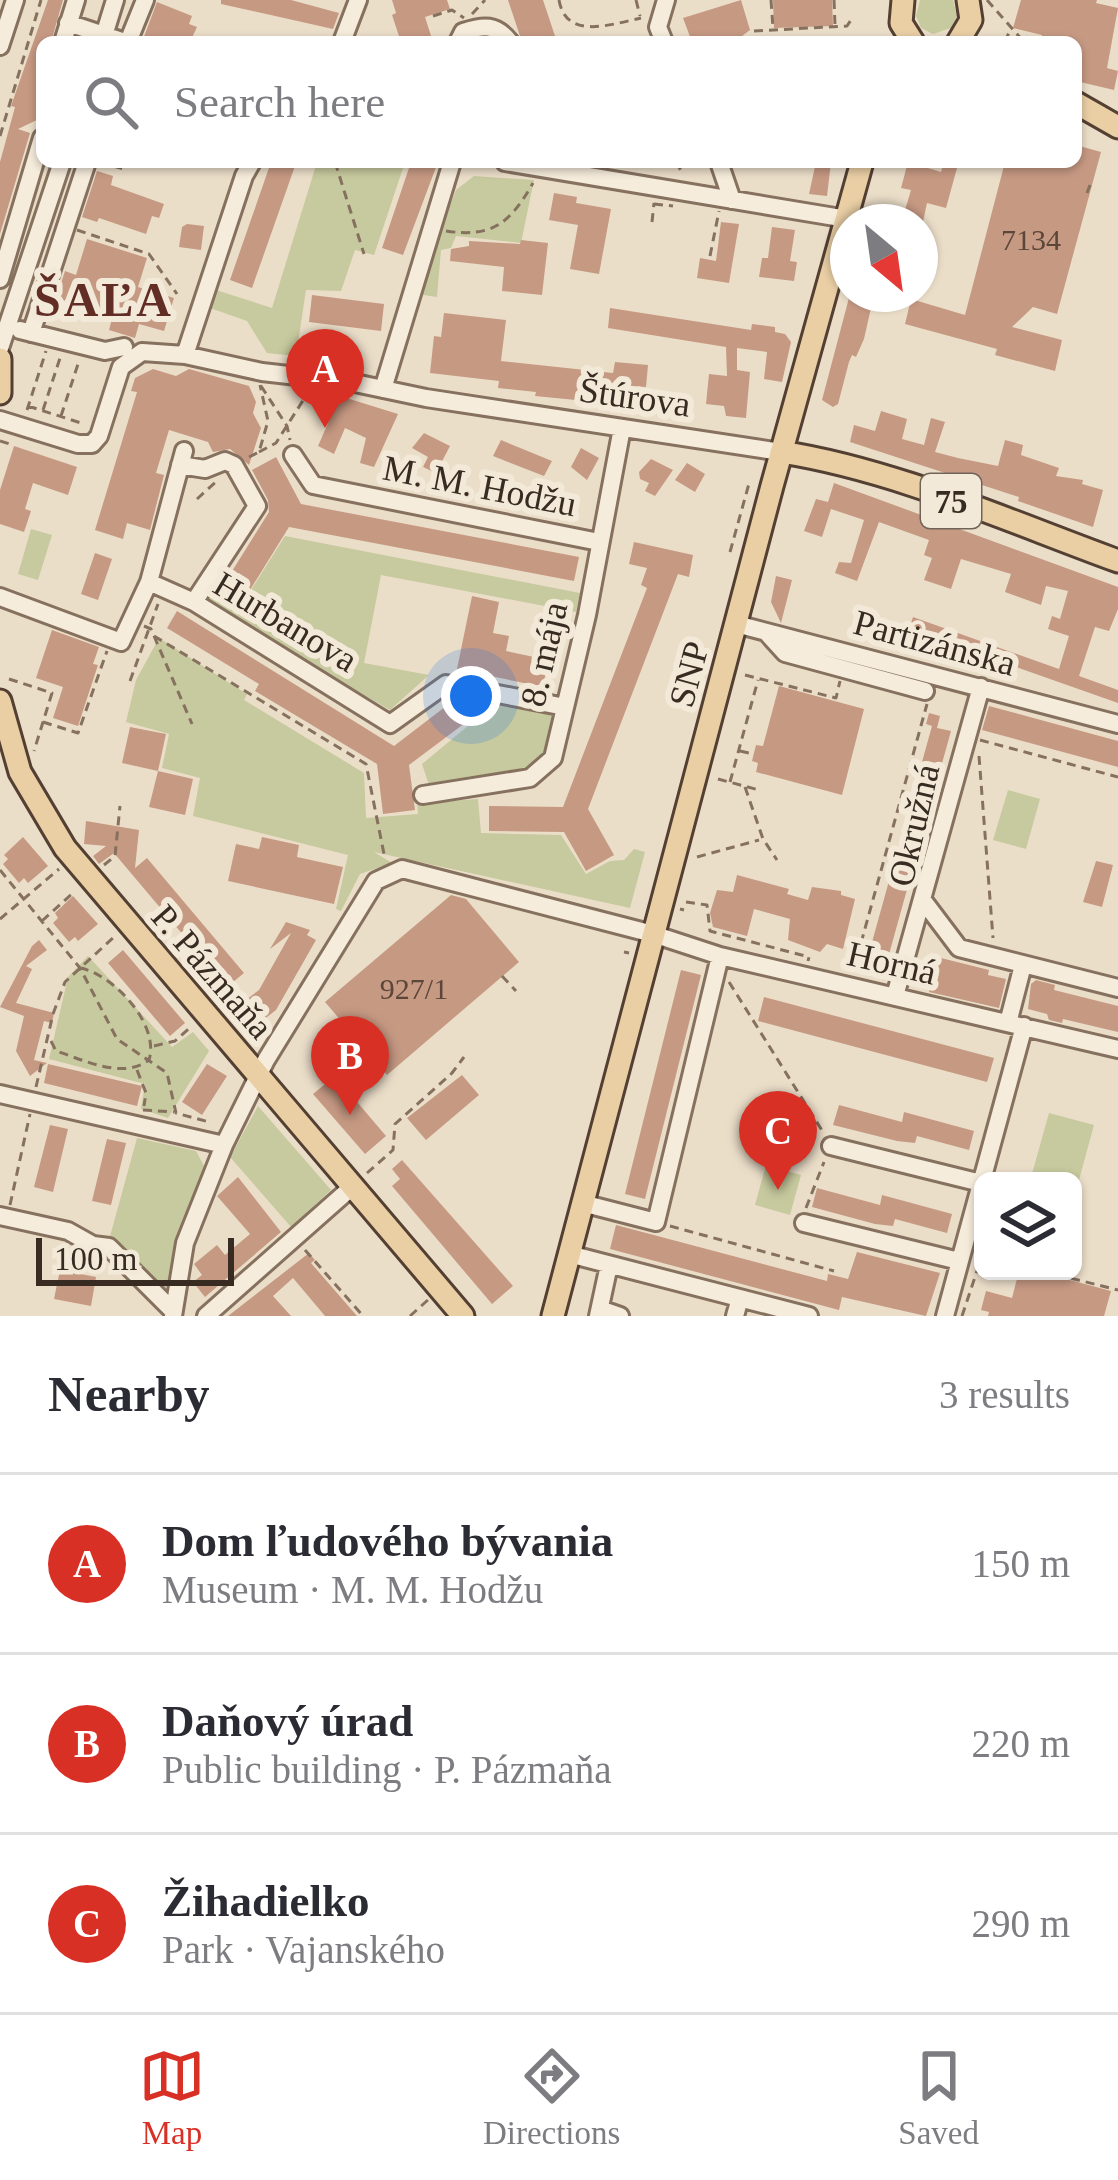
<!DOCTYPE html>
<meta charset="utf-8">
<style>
body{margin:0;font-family:Georgia,serif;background:#f2f2f3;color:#2b2b33}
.controls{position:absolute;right:36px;bottom:36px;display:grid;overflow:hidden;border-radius:18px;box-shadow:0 3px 9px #0004}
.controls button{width:108px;height:108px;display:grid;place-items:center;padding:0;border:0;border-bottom:3px solid #e1e1e2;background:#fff;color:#2b2b33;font:60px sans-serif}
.compass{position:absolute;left:830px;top:204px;width:108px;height:108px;border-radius:50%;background:#fff;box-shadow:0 3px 9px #0004;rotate:151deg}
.scale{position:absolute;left:36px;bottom:30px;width:198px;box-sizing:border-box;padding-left:12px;border:6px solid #382b22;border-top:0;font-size:33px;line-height:42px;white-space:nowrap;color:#382b22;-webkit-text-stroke:9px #f3e9d8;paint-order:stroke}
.you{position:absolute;left:471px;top:696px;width:42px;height:42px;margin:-30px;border:9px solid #fff;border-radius:50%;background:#1a73e8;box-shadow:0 0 0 18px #1a73e833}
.badge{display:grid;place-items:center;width:78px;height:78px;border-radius:50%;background:#d93025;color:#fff;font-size:39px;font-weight:700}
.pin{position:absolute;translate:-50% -99px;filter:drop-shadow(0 3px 6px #0008)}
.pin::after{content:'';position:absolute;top:63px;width:42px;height:36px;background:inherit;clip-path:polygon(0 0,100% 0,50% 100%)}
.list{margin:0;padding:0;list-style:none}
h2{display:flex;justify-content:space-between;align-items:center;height:156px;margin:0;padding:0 48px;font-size:51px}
h2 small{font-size:39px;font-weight:400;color:#7c7c81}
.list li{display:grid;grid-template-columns:78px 1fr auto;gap:36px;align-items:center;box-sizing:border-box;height:180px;padding:0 48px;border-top:3px solid #e1e1e2}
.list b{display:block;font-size:45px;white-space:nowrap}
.list p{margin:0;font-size:39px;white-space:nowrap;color:#7c7c81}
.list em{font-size:39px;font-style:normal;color:#7c7c81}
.icon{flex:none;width:66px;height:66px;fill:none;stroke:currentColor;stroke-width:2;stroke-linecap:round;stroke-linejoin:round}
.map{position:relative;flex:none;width:1118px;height:1316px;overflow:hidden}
.search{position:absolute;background:#fff;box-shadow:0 3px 9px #0004;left:36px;right:36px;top:36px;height:132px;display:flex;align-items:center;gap:30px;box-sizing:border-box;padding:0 42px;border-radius:18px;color:#7c7c81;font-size:45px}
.sheet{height:696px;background:#fff}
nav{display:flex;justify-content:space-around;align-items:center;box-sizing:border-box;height:168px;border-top:3px solid #e1e1e2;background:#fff;font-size:33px;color:#7c7c81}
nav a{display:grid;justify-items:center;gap:6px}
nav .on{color:#d93025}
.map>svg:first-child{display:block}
.green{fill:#c7c99e}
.building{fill:#c69983}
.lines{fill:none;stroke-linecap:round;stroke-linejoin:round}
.minor-casing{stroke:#86715f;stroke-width:22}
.major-casing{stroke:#544033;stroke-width:27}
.path{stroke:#86715f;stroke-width:3;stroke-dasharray:9 6;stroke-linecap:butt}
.minor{stroke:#f6ecdc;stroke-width:16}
.major{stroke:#eacfa5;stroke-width:21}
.labels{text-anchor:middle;stroke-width:12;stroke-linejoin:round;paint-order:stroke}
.number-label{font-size:30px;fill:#5c463a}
.shield{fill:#f3e9d8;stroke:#706459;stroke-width:3}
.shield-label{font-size:33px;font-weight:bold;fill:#382b22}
.street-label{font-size:36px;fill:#382b22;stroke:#f3e9d8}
.district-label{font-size:48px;font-weight:bold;letter-spacing:3px;fill:#612d25;stroke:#f3e9d8}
</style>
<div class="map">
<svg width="1118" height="1316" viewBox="0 0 1118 1316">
<rect width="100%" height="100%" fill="#ebdec9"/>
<path class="green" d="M920 0H953L957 16 951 28 933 34 921 28 916 16Z
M317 162H405L374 255 355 250 341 291 306 290 296 356 267 353 247 321 210 308 216 290 272 308Z
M474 176 534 180 521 243 456 236 451 248 441 250 437 297 417 294 439 218 445 220 456 190Z
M31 529 52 535 38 580 18 574Z
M285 536 580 593 576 612 381 575 364 663 429 675 390 710 200 599 212 581 244 601Z
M159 638 247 694 244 700 364 773 366 818 418 814 417 803 478 799 481 833 561 835 586 874 610 861 624 860 634 849 645 852 630 908 374 852 392 863 360 874 341 911 336 909 348 855 193 816 200 778 162 768 169 734 126 722 136 680Z
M459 691 559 709 543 761 529 772 429 785 422 764 474 721 454 696Z
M1008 790 1040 799 1026 849 993 840Z
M88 956 172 1047 193 1032 209 1051 168 1118 141 1109 145 1084 49 1059 68 977Z
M258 1106 331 1190 291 1227 230 1157Z
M1049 1113 1094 1125 1073 1202V1181H1030Z
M137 1138 196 1151 204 1166 164 1295 109 1240Z
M766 1165 801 1175 790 1215 755 1205Z"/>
<path class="building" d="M48 0H63L51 42H42V106L39 119 18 129 30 133 0 234V162L15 107 11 106Z
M221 0H291L339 13 333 29 221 4Z
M392 0H447L450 9 425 17 433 42H401L392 15 396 13Z
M508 0H543L557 42H522Z
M741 0 750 30 734 42H692L683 18Z
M773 0H832L833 26 774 28Z
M1021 0H1097L1096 3 1118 8 1107 68 1118 71 1114 90 1076 81V42H1040L1042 35 1013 28Z
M157 2 192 16 189 24 197 27 190 42H142Z
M1076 145 1101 152 1057 314 1033 307 1012 327 1062 340 1055 371 995 355 997 349 905 324 911 299 965 315 1005 162H1076Z
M271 162 295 166 252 288 230 280Z
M411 162H438L403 255 382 248Z
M816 162H831L827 196 809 194Z
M908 162 941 172 943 165 957 168 946 208 927 203 922 226 920 222 902 220 911 190 901 188Z
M97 171 113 176 111 185 164 204 159 218 152 216 146 234 99 218 97 222 82 217Z
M554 193 577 197 576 203 611 209 599 274 570 269 578 225 549 220Z
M721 222 739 224 729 283 697 278 700 258 716 261Z
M187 224 204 226 201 250 179 247 182 227Z
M772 227 795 230 790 261 797 262 794 281 759 277 762 258H768Z
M87 239 147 258 138 287 174 298 164 331 139 324 135 338 109 330 113 315 93 309 92 314 78 310 80 305 56 298 65 271 76 275Z
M521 240 548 243 542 295 502 291 504 267 450 261 451 249 469 246V241L520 244Z
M850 294 873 299 864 339 856 357 852 355 849 362 838 404 833 407 822 400Z
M312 295 384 304 381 331 309 322Z
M610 308 751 330 752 324 775 327V332L785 334 791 342 782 382 764 379 767 352 737 348V370L750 372 746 418 726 416 724 406 706 404 709 374 727 376 726 347 608 328Z
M444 313 506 320 501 361 613 373 615 362 648 365 646 387 618 385 616 404 535 396 536 392 498 388 499 381 430 373 434 336 441 337Z
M153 369 176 376 189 369 249 386 256 402 253 413 261 428 249 465 230 449 213 452 208 442 169 430 156 473 164 475 150 530 127 523 123 539 95 530 137 392 131 391 135 378Z
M340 396 398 414 374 467 360 463 366 438 345 428 334 454 318 446Z
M881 411 907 419 902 439 924 445 931 418 945 422 935 452 958 458 998 466 1005 440 1023 445 1021 455 1059 468 1056 476 1083 480 1082 484 1103 490 1093 527 1018 501 1019 497 850 442 854 425 875 431Z
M424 433 450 446 436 473 423 467 428 457 412 448Z
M501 440 552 461 544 476 493 456Z
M14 446 77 467 68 495 33 483 25 509 31 511 24 532 0 524V490Z
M581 448 599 458 587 480 571 467Z
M276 457 301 504 579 557 574 581 289 527 250 590 229 576 269 512 268 500 252 470Z
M651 459 673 470 655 496 645 491 649 483 640 479 639 472Z
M687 463 705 474 695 492 675 480Z
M834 483 1118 587V609L1109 631 1095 627 1079 676 1118 690V703L909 629 913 617 1059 669 1069 636 1048 629 1052 616 1060 619 1068 591 1046 586 1041 605 1005 592 1011 574 961 559 951 589 924 580 932 558 924 555 929 540 879 522 857 581 835 573 839 562 851 563 864 520 831 509 822 537 804 531 816 499 828 502Z
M634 542 693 555 689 577 678 574 588 809 614 855 586 871 564 832 489 831V806L563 807 647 588 641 585 647 568 629 564Z
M95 553 112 559 98 600 81 594Z
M776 576 792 580 781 623 771 602Z
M472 596 499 602 493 633 509 636 506 651 548 660 543 687 457 669Z
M177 611 394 746 454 700 469 720 409 765 415 810 383 814 377 764 255 691 259 684 167 628Z
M52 630 99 647 93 664 98 665 78 726 53 718 63 687 36 678Z
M779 686 864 709 842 795 756 772 758 763 752 761 756 745 763 746Z
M989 706 1118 741V767L982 730Z
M929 713 940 716 937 728 951 731 883 976 864 971 932 726 926 724Z
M130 727 166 734 158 771 193 779 185 815 149 807 158 771 122 763Z
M86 821 139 830 135 868 147 858 244 973 227 987 114 853 99 864 93 856 106 846 84 844Z
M23 837 48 866 28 883 24 878 19 883 3 864 8 859 4 855Z
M262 837 299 845 297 857 343 867 334 904 228 881 236 844 259 849Z
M1096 861 1113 865 1102 907 1083 902Z
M737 875 789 889 787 894 808 900 812 887 841 891V895L855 899 843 949 827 944 820 952 788 940 790 919 754 909 747 936 713 927 710 913 717 890 733 892Z
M451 895 466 899 519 962 387 1075 378 1064 364 1081 350 1070 367 1051 325 1002Z
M73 896 98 924 78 941 75 937 69 942 53 923 58 918 55 913Z
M286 922 310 930 307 935 316 940 276 1010 258 1024 242 1003 259 990 291 933 270 949Z
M39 940 47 950 26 966 32 969 16 1003 54 1013 52 1023 44 1021 34 1060 47 1063 30 1076 16 1051 24 1016 0 1007 32 946Z
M123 950 185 1023 170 1036 108 963Z
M937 957 989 970 988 975 1006 979 999 1008 929 992Z
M681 970 701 975 645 1199 625 1194Z
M1036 980 1055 985 1054 990 1118 1006V1032L1063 1019 1062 1023 1049 1020 1047 1014 1028 1009 1031 984Z
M764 997 994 1058 987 1082 758 1021Z
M48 1064 142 1086 137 1106 44 1083Z
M207 1064 227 1076 202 1115 182 1102Z
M462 1075 479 1095 426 1140 407 1118Z
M335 1076 386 1136 365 1154 313 1094Z
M839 1105 902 1122 904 1112 974 1131 969 1150 917 1136 915 1143 897 1141 833 1125Z
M50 1125 68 1129 53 1192 34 1187Z
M107 1139 126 1143 111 1205 92 1201Z
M402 1160 513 1286 492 1304 392 1186 400 1179 392 1169Z
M238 1177 281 1232 205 1297 193 1282 202 1275 194 1264 217 1245 225 1255 250 1234 217 1196Z
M817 1188 880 1205 882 1195 952 1214 947 1233 895 1219 893 1226 875 1224 812 1207Z
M616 1225 827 1281 828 1274 848 1279 857 1252 940 1273 926 1316 842 1297 839 1310 610 1249Z
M309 1253 315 1260 311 1263 357 1316H325L293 1278 273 1296 291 1316H228Z
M60 1270 96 1277 91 1306 54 1299Z
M1019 1271H1036L1111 1291 1104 1316H988L989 1312 981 1310 986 1291 1012 1298Z"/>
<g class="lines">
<defs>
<path id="minor" d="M68 23 125 42
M63 42 76 0
M102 42 115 0
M128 42 145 0
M342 42 358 0
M458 42 463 32C484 25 496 24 510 42
M664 42 658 27 666 0
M0 46 15 0
M505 162 847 219
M719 162 732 200
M0 279 42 138
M20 330 105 351 124 347
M31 333 87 162
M0 348 62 162
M185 355 244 176 252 162
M383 389 452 162
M0 420 78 444H92L99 436 121 367 142 352 185 355 262 372 350 382 426 398 781 452
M293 455 313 485 599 542
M180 465 205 469 225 461 234 465 257 506 194 602
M149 582 194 602 390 724 446 684 565 707
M0 597 121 642 149 582 184 451
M736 624 1118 724
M767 633 785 653 925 691
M423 795 530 778 553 758 587 615 622 428
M922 899 959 948 1118 988
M895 996 981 687
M1008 1023 1023 965
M0 1094 224 1145
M831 1146 981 1183
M582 1203 656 1222 720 956
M0 1216 68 1231 93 1245 109 1247 173 1311
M804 1223 959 1261
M569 1254 809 1316
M600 1309 620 1316
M173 1316 185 1243 224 1145 266 1060 376 881 402 869 653 934 720 956 1118 1049
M206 1316 352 1187
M598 1316 609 1265
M735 1316 740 1298
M945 1316 1024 1026"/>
<path id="major" d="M903 0 901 23 913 42
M958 42 971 20 968 0
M1076 103 1118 127
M0 359V393
M781 452C896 470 1008 521 1118 561
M0 701 20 772 65 848 463 1316
M553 1316 772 486 862 162"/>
</defs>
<use href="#minor" class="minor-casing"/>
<use href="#major" class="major-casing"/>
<path class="path" d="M559 0C566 41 612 24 641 18
M636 0 640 16
M771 0 773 28
M834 0 835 25
M987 0 1024 42
M472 14 485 0
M433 16 452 10 464 18
M754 31 847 26 851 20
M1005 42 1010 30
M0 136 41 0
M99 162 124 169 127 162
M335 162 364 254
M676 162 683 174
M1087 193 1090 185
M654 204 673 206
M652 222 654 203
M77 230 149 254 177 294
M446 231C493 238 510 223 533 183
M710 256 719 211
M261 386 287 426 290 440
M28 406 84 424
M27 410 46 351
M43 410 61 355
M61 416 79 361
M0 441 10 444
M259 452 276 443 309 391
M249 457 259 452 268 421 260 385
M197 499 218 480
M730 552 750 480
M144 626 151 629 192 724
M154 636 366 764 384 854
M745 675 836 698 840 681
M9 679 52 693 34 751
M130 681 158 604
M43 722 78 733 107 651
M980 740 1118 777
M740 751 753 754
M979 756 993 938
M718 779 759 790
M730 782 758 680
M745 787 763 839 777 860
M697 857 759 840
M104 865 115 856 120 806
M0 870 80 968 117 1039 167 1073 176 1113 209 1122
M686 902 707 905 710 931 809 957 808 961
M680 909 684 910
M0 919 59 869
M42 921 75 891
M624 952 629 953
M853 972 927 704
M502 976 516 991
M729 982 823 1132
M51 1041 56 1051C84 1060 123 1080 149 1060 160 1025 115 976 81 968
M154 1046 175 1041 192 1026
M137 1070 146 1093 144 1106
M36 1087 53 1014 65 982 114 937
M143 1110 174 1112
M367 1173 393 1150 395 1124 452 1073 464 1057
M10 1205 30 1114
M806 1208 824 1162
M670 1226 834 1271
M305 1250 363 1316
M1042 1271 1118 1290
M410 1316 429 1299
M962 1316 981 1259"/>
<use href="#minor" class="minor"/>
<use href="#major" class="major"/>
</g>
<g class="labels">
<g class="number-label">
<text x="1031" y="250">7134</text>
<text x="414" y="999">927/1</text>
</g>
<rect class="shield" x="921" y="474" width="60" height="54" rx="9"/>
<g class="shield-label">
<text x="951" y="513">75</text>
</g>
<g class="street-label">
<text transform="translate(635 396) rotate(8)" y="13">Štúrova</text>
<text transform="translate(480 485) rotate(11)" y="13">M. M. Hodžu</text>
<text transform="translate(286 621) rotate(31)" y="13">Hurbanova</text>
<text transform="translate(935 642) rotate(15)" y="13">Partizánska</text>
<text transform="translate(543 654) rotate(-77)" y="13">8. mája</text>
<text transform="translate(688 674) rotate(-75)" y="13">SNP</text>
<text transform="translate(913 825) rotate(-77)" y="13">Okružná</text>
<text transform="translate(892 962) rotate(13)" y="13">Horná</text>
<text transform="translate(213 971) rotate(49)" y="13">P. Pázmaňa</text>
</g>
<g class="district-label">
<text x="104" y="316">ŠAĽA</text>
</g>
</g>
</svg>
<div class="controls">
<button><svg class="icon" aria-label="layers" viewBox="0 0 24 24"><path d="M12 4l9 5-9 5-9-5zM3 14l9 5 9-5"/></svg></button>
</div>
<svg class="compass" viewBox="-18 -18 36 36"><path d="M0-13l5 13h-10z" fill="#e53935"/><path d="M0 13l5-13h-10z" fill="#7c7c81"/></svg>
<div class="scale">100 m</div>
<div class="you"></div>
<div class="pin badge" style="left:325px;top:428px">A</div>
<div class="pin badge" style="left:350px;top:1115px">B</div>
<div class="pin badge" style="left:778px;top:1190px">C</div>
<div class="search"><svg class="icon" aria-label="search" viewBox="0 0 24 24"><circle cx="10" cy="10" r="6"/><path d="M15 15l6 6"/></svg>Search here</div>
</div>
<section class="sheet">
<h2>Nearby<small>3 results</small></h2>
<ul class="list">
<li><span class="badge">A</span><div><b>Dom ľudového bývania</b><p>Museum · M. M. Hodžu</p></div><em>150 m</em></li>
<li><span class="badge">B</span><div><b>Daňový úrad</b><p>Public building · P. Pázmaňa</p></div><em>220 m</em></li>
<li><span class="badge">C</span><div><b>Žihadielko</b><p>Park · Vajanského</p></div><em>290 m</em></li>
</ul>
</section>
<nav>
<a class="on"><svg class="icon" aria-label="map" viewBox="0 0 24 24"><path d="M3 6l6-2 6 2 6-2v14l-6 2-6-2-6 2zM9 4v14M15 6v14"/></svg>Map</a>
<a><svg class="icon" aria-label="directions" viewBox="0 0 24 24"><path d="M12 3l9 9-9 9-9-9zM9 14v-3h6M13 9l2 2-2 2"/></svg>Directions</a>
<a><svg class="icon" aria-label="saved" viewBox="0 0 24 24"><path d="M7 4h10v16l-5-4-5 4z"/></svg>Saved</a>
</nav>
